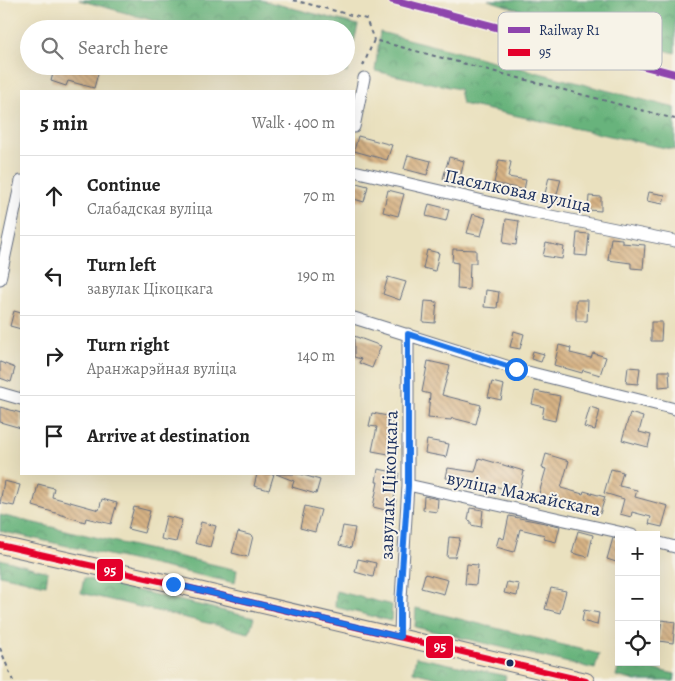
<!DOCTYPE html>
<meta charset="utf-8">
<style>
body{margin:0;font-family:Alegreya,serif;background:#f6f6f6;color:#222}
.controls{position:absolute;right:15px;bottom:15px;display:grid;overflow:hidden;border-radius:0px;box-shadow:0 5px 20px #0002}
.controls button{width:45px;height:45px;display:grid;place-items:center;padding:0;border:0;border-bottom:1px solid #e0e0e0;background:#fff;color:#222;font:25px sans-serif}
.stop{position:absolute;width:15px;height:15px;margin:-11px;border:4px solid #1a73e8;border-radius:50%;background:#fff}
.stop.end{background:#1a73e8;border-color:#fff;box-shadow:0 1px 5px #0008}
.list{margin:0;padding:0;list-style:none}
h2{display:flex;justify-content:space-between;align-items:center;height:65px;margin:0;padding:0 20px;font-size:21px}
h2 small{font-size:16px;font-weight:400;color:#767676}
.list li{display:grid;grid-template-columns:32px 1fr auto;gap:15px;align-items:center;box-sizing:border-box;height:80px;padding:0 20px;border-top:1px solid #e0e0e0}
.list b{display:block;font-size:19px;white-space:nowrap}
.list p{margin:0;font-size:16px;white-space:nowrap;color:#767676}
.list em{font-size:16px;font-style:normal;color:#767676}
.icon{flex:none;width:28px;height:28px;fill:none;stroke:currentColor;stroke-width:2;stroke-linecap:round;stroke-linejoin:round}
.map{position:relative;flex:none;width:675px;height:681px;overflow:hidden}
.search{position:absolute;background:#fff;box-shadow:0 5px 20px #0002;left:20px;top:20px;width:335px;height:55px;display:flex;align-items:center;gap:12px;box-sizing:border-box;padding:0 18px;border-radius:28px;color:#767676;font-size:19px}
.panel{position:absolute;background:#fff;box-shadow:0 5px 20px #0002;left:20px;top:90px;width:335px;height:385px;border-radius:0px}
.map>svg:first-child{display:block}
.forest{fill:url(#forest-crowns);stroke:#41716d}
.building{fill:url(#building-back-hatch)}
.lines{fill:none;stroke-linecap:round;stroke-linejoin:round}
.minor-casing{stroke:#636d80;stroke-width:13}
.secondary-casing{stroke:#636d80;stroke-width:18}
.path{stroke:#636d80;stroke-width:2;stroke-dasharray:4 4;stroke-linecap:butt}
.minor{stroke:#fff;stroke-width:11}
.secondary{stroke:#fbe7c3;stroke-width:16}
.bus-1-casing{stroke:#f7f3e8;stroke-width:10}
.bus-1{stroke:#e4002b;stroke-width:6}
.rail-1-casing{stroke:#f7f3e8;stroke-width:11}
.rail-1{stroke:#8e44ad;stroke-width:8}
.route{stroke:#1a73e8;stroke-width:6}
.bus-dot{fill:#1b2f5e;stroke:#f7f3e8;stroke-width:2}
.labels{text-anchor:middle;stroke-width:4;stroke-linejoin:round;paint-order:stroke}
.street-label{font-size:19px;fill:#1b2f5e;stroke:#f7f3e8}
.key{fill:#f7f3e8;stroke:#b5b8bf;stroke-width:1}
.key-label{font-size:14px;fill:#1b2f5e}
.line-badge{stroke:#f7f3e8;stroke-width:2}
.badge-label{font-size:14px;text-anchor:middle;font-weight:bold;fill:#fff}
</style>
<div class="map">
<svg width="675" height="681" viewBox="0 0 675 681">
<defs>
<pattern id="forest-crowns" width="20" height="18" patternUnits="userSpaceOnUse" patternTransform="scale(1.25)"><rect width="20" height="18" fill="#67b37c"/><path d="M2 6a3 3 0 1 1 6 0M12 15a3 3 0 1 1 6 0" fill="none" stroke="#549269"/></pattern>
<pattern id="building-back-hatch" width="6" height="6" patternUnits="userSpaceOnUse" patternTransform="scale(1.25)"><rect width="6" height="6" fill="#d7b385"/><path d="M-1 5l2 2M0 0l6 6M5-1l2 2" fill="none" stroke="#ae9270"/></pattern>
</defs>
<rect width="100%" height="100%" fill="#f7f3e8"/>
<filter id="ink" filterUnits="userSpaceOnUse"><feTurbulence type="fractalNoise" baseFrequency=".02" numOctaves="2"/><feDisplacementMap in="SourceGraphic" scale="10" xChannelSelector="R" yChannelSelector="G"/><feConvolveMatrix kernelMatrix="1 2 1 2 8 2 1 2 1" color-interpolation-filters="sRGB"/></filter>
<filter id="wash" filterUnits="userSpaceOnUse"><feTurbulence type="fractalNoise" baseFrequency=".0096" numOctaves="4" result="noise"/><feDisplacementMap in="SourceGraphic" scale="20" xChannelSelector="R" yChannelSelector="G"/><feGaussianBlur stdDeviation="1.12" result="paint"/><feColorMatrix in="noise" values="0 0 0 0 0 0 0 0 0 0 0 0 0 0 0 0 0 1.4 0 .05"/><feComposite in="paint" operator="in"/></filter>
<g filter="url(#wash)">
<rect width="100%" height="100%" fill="#eae1bf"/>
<path class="forest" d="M79 0H261L358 25 347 73 322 66H346V29H184Z
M488 0H675V53L562 23Z
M380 32 675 108V150L462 104 459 89 375 71Z
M0 515 237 570 235 583 0 531Z
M0 559 48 572 46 585 0 575Z
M84 578 254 618 249 633 81 593Z
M336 591 392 605 391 621 335 607Z
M416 608 599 654 595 669 415 627Z
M416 657 506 676 505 681H450L413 672Z
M620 662 675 674 674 681H637L616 676Z"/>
<g id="blocks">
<path class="building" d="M55 66H100L94 88 68 81 66 86 51 81Z
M358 136 392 145 387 160 354 151Z
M408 155 431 161 427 175 404 169Z
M449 157 464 161 459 183 443 179Z
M499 160 511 162 508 177 526 180 524 190 494 183Z
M549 177 561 179 554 205 543 202Z
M356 183 368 186 364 202 354 199Z
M388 190 404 194 398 216 383 212Z
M649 192 665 195 663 204 647 201Z
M589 196 601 197V211L588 210Z
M429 204 449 209 446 221 426 216Z
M473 214 486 218 481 236 467 233Z
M506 219 519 221 516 245 503 243Z
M577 233 589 234 587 256 575 255Z
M611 238 622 239V243L645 245 643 269 631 268V263L608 260Z
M546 243 564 247 562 259 543 256Z
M453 249 476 250V263H470L469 290 457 289 458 263 452 262Z
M427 250 439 253 435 271 423 268Z
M388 277 406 282 400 300 383 294Z
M486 290 499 292 497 308 484 307Z
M576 300H588L587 321H576Z
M425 301 437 302 435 323 423 322Z
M14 311 21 313V329L10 326Z
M651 322H662L661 341H651Z
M514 331 524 334 520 349 510 347Z
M354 336 381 346 372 368 359 363 361 359 354 357Z
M559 345 571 348 570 353 591 358 593 353 606 357 600 375 583 370 582 373 554 365Z
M533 351 544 354 541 362 531 359Z
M428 361 450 366 442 395 481 405 476 424 452 418 451 420 428 418 430 394 422 392Z
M0 362 15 368 11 382 0 378Z
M628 367 640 368 638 384 626 383Z
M659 371H669L670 386 659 387Z
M492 382 504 385 501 400 488 397Z
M535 391 560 396 555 421 542 418 544 407 532 404Z
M0 407 21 413V428L0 422Z
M590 407 600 410 595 430 584 427Z
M372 413 393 417 388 441 396 442 394 455 372 451 377 427 369 426Z
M630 413 643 417 639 432 651 435 648 447 622 440Z
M427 440 449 444 446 457 425 453Z
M546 454 569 461 561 488 583 494 584 491 605 497 600 514 569 508V505L538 497 546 469 542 468Z
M479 458 524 471 519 493 463 477V481L446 478 448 468 475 472Z
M378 469 399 473 394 498 396 499 394 512 373 507 378 482H376Z
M611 469 623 472 619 486 637 490 635 497 668 506 662 527 649 524 651 517 632 512 631 517 620 514 624 499 604 493Z
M257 474H274L269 490 254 486Z
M276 474H300L320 480 316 494 292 487 294 481Z
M4 481 20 485 14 506 0 503Z
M38 484 54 488 52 497 99 510 102 499 117 503 111 524 86 518 85 522 33 506Z
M424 496 438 499 437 512 423 510Z
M305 506 321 510 315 532 300 528Z
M134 507 150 511 144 533 128 529Z
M470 508 483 510 481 527 471 525V521L468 520Z
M166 516 182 520 176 542 161 539Z
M509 516 560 526 556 542 544 539 545 535 520 529 514 552 496 547 499 537 504 539Z
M201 522 216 526 210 547 195 543Z
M343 526 355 528 351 548 339 545Z
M578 531 593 535 588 557 572 553Z
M238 532 253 536 248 557 232 553Z
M449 537 460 538 455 557H447Z
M613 538 619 540V563L607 559Z
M358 559 376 563 373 577 355 572Z
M467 564 478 565 476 585 465 584Z
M425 574 448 580 444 594 421 588Z
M507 582 519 584 517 596 504 593Z
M551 588 566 591 560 613 545 609Z
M584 610 599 613 597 625 582 621Z
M662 620 675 622 673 643 659 641Z"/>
</g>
</g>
<g filter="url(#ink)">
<use href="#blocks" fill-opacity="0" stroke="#636d80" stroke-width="1"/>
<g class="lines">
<defs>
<path id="minor" d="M354 127 364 78
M354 171 526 211 675 241
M0 279 21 181
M354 318 516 369 675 409
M0 393 21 399
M408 485 632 535
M656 542 675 547
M400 637 401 599 408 485V334"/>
<path id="secondary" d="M0 545 173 584 586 681"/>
</defs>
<use href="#minor" class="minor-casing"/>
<use href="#secondary" class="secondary-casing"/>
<path class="path" d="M293 0 366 19 374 40
M363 66 374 40 675 119
M0 648 13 681"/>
<use href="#minor" class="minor"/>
<use href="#secondary" class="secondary"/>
<defs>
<path id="bus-1" d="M0 545 173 584 586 681"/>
</defs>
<use href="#bus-1" class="bus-1-casing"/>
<use href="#bus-1" class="bus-1"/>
<defs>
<path id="rail-1" d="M393 0 675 74"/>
</defs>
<use href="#rail-1" class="rail-1-casing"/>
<use href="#rail-1" class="rail-1"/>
</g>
</g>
<g class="lines" filter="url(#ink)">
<path class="route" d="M173 584 400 637V599L408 486V334L516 369"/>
</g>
<circle class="bus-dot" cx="510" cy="663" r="4.5"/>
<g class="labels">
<g class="street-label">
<text transform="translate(518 190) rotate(12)" y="7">Пасялковая вуліца</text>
<text transform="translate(388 485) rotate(-88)" y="7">завулак Цікоцкага</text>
<text transform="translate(524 493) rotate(12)" y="7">вуліца Мажайскага</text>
</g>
</g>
<rect x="498" y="12" width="164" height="58" rx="8" class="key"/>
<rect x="508" y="27" width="22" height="6" fill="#8e44ad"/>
<rect x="508" y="49" width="22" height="7" fill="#e4002b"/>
<g class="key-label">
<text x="539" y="35">Railway R1</text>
<text x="539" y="57">95</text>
</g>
<g class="line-badge">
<rect x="96" y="558" width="28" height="24" rx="5" fill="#e4002b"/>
<rect x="425" y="635" width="29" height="24" rx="5" fill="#e4002b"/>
</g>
<g class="badge-label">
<text x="110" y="575">95</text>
<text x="440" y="651">95</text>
</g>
</svg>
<div class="controls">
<button>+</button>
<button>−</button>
<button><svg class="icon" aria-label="locate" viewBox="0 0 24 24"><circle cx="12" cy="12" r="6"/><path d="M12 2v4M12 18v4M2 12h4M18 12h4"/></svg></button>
</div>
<div class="stop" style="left:516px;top:369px"></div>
<div class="stop end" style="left:173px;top:584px"></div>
<div class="search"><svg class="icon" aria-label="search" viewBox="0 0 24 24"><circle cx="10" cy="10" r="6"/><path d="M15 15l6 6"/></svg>Search here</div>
<section class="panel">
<h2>5 min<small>Walk · 400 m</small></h2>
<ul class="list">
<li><svg class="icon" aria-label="ahead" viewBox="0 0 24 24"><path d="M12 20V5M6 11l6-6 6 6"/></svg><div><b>Continue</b><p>Слабадская вуліца</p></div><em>70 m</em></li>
<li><svg class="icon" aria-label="left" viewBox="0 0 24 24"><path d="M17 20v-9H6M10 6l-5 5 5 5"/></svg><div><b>Turn left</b><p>завулак Цікоцкага</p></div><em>190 m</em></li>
<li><svg class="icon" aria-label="right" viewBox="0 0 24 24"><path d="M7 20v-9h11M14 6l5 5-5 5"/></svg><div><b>Turn right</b><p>Аранжарэйная вуліца</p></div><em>140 m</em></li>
<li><svg class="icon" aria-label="arrive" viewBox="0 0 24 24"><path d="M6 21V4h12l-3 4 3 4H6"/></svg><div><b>Arrive at destination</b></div></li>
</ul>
</section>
</div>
